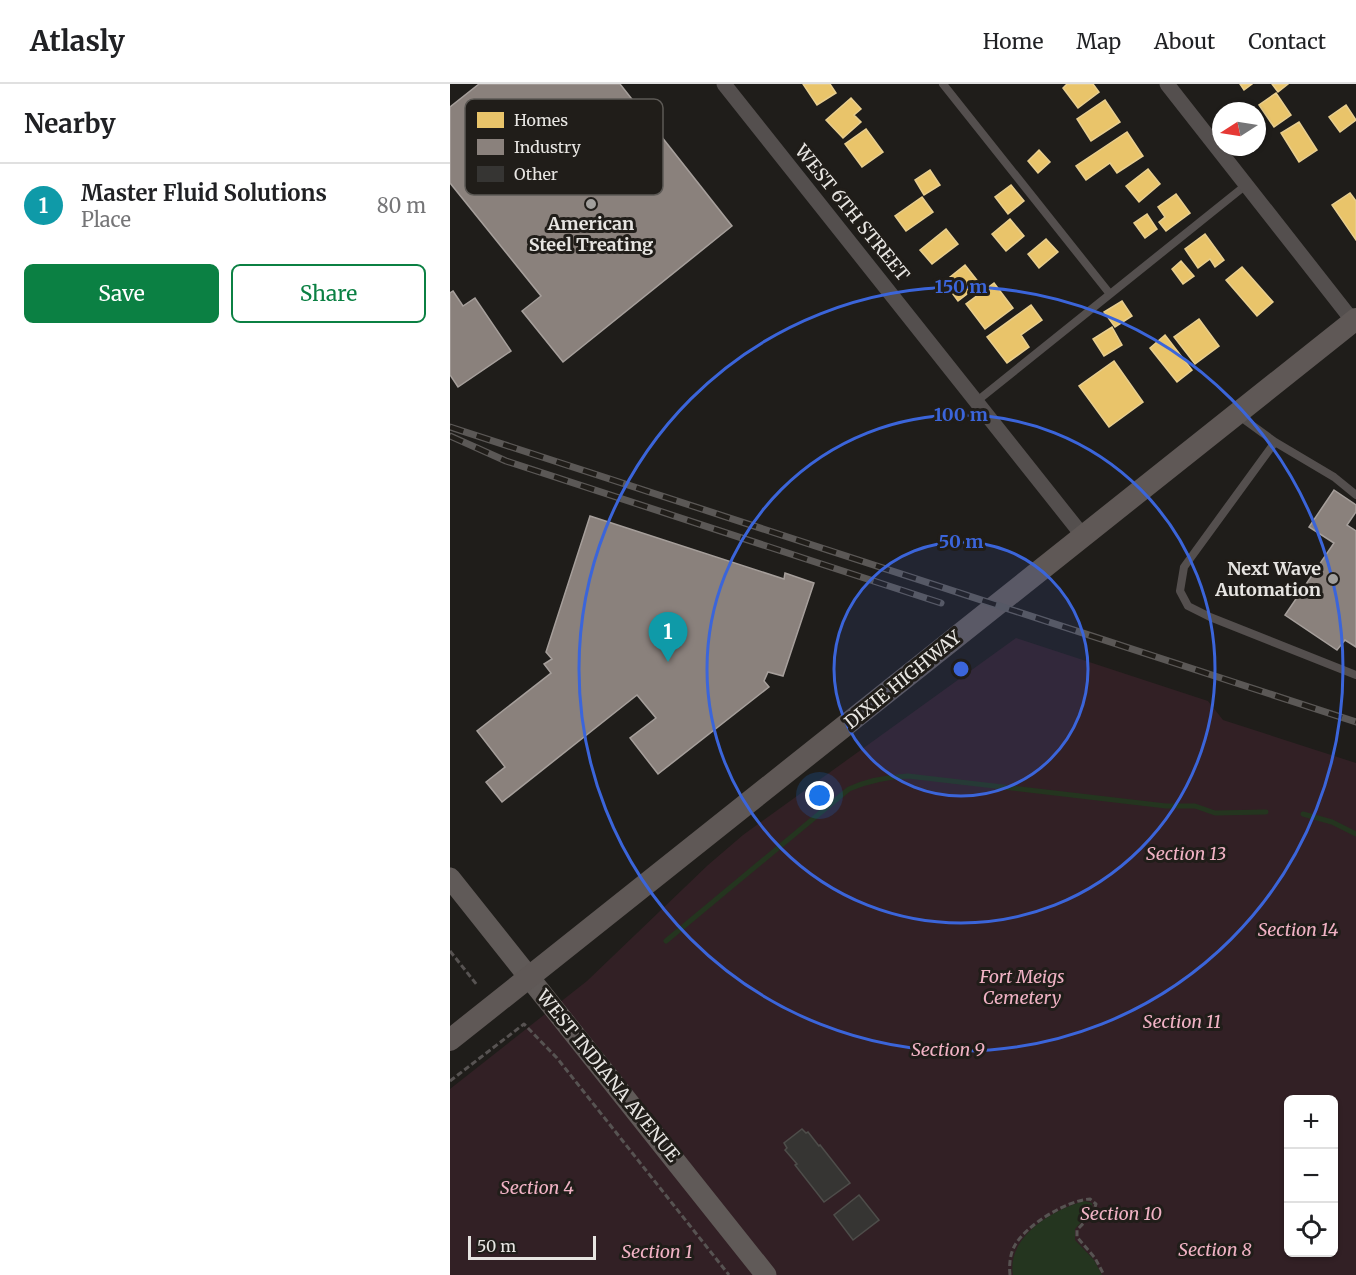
<!DOCTYPE html>
<meta charset="utf-8">
<style>
body{margin:0;font-family:Merriweather,serif;background:#f2f2f2;color:#202124}
.controls{position:absolute;right:18px;bottom:18px;display:grid;overflow:hidden;border-radius:9px;box-shadow:0 2px 4px #0004}
.controls button{width:54px;height:54px;display:grid;place-items:center;padding:0;border:0;border-bottom:2px solid #e0e0e0;background:#fff;color:#202124;font:30px sans-serif}
.compass{position:absolute;left:762px;top:18px;width:54px;height:54px;border-radius:50%;background:#fff;box-shadow:0 2px 4px #0004;rotate:258deg}
.scale{position:absolute;left:18px;bottom:15px;width:128px;box-sizing:border-box;padding-left:6px;border:3px solid #e7e5e2;border-top:0;font-size:16px;line-height:21px;white-space:nowrap;color:#e7e5e2;-webkit-text-stroke:4px #201d19;paint-order:stroke}
.you{position:absolute;left:370px;top:712px;width:21px;height:21px;margin:-15px;border:4px solid #fff;border-radius:50%;background:#1a73e8;box-shadow:0 0 0 9px #1a73e833}
.badge{display:grid;place-items:center;width:39px;height:39px;border-radius:50%;background:#0b8043;color:#fff;font-size:20px;font-weight:700}
.pin{position:absolute;translate:-50% -50px;filter:drop-shadow(0 2px 3px #0008)}
.pin::after{content:'';position:absolute;top:32px;width:21px;height:18px;background:inherit;clip-path:polygon(0 0,100% 0,50% 100%)}
.list{margin:0;padding:0;list-style:none}
h2{display:flex;justify-content:space-between;align-items:center;height:78px;margin:0;padding:0 24px;font-size:26px}
h2 small{font-size:20px;font-weight:400;color:#757577}
.list li{display:grid;grid-template-columns:39px 1fr auto;gap:18px;align-items:center;box-sizing:border-box;height:84px;padding:0 24px;border-top:2px solid #e0e0e0}
.list b{display:block;font-size:22px;white-space:nowrap}
.list p{margin:0;font-size:20px;white-space:nowrap;color:#757577}
.list em{font-size:20px;font-style:normal;color:#757577}
.actions{display:flex;gap:12px;padding:18px 24px}
.actions a{flex:1;padding:14px 0;border:2px solid #0b8043;border-radius:9px;text-align:center;font-size:21px;color:#0b8043}
.actions .main{background:#0b8043;color:#fff}
.icon{flex:none;width:33px;height:33px;fill:none;stroke:currentColor;stroke-width:2;stroke-linecap:round;stroke-linejoin:round}
.map{position:relative;flex:none;width:906px;height:1191px;overflow:hidden}
header{display:flex;align-items:center;gap:36px;box-sizing:border-box;height:84px;padding:0 30px;background:#fff;border-bottom:2px solid #e0e0e0}
header strong{font-size:28px}
nav{display:flex;gap:33px;margin-inline-start:auto;font-size:21px}
main{display:flex}
aside{flex:1;background:#fff}
.map>svg:first-child{display:block}
.green{fill:#322025;fill-rule:evenodd}
.water{fill:#24351f}
.homes{fill:#e9c46a;stroke:#e8ce8e;stroke-width:1.5}
.industry{fill:#8a817c;stroke:#a69f9b;stroke-width:1.5}
.lines{fill:none;stroke-linecap:round;stroke-linejoin:round}
.stream{stroke:#24351f;stroke-width:5}
.building{fill:#363533;stroke:#4e4d4a;stroke-width:1.5}
.path{stroke:#575352;stroke-width:3;stroke-dasharray:6 3;stroke-linecap:butt}
.lane{stroke:#544f4e;stroke-width:8}
.street{stroke:#544f4e;stroke-width:15}
.secondary{stroke:#605a58;stroke-width:21}
.primary{stroke:#5f5856;stroke-width:22}
.rail-casing{stroke:#5b5856;stroke-width:7}
.rail{stroke:#201d19;stroke-width:4.5;stroke-dasharray:14;stroke-linecap:butt}
.ring{fill:none;stroke:#3b65da;stroke-width:3}
.poi-dot{fill:#a19f9c;stroke:#201d19;stroke-width:2}
.labels{text-anchor:middle;stroke-width:6;stroke-linejoin:round;paint-order:stroke}
.street-label{font-size:18px;fill:#e7e5e2;stroke:#201d19}
.poi-label{font-size:18px;font-weight:bold;fill:#e7e5e2;stroke:#201d19}
.park-label{font-size:18px;font-style:italic;fill:#f0b2c4;stroke:#201d19}
.key{fill:#201d19;stroke:#5c5955;stroke-width:1.5}
.key-label{font-size:16px;fill:#e7e5e2}
.centre{fill:#3b65da;stroke:#201d19;stroke-width:3}
.ring-label{font-size:18px;text-anchor:middle;font-weight:bold;fill:#3b65da;stroke:#201d19;stroke-width:6;stroke-linejoin:round;paint-order:stroke}
</style>
<header>
<strong>Atlasly</strong>
<nav><a>Home</a><a>Map</a><a>About</a><a>Contact</a></nav>
</header>
<main>
<aside>
<h2>Nearby<small></small></h2>
<ul class="list">
<li><span class="badge" style="background:#0f9aa8">1</span><div><b>Master Fluid Solutions</b><p>Place</p></div><em>80 m</em></li>
</ul>
<div class="actions"><a class="main">Save</a><a>Share</a></div>
</aside>
<div class="map">
<svg width="906" height="1191" viewBox="0 0 906 1191">
<rect width="100%" height="100%" fill="#1f1d1a"/>
<path class="green" d="M566 554 758 617 773 636 906 679V1191H0V1005L137 897 258 781 293 751ZM838 1016H884V1168H838Z"/>
<path class="water" d="M635 1117 642 1119 643 1125 625 1145V1156L644 1176 652 1191H563C556 1153 603 1125 635 1117Z"/>
<path class="homes" d="M353 0H380L386 9 367 21Z
M617 0H643L649 8 628 24 613 4Z
M790 0H802L794 6Z
M822 0H838L828 8Z
M826 9 841 31 824 43 809 21Z
M401 14 411 25 404 31 411 38 393 54 376 36Z
M655 16 670 38 641 57 627 35Z
M896 21 906 36 890 48 879 33Z
M849 38 867 66 849 78 831 49Z
M416 45 433 68 412 83 395 60Z
M677 48 693 72 667 89 660 79 636 96 626 82Z
M589 66 600 78 588 89 578 77Z
M698 85 710 100 689 118 676 102Z
M480 86 490 101 474 111 465 96Z
M561 101 574 117 558 130 545 113Z
M900 109 906 117V156L882 121Z
M726 110 740 129 716 147 709 138 715 133 708 123Z
M472 113 483 128 456 147 445 132Z
M697 130 707 145 695 154 684 139Z
M560 135 574 152 556 167 542 150Z
M496 145 508 160 482 180 470 166Z
M755 150 774 176 765 183 760 175 748 184 735 165Z
M596 155 608 168 589 184 578 170Z
M731 177 744 192 733 200 722 185Z
M515 181 530 200 508 217 494 198Z
M792 183 823 218 807 232 776 196Z
M544 199 563 224 535 245 516 220Z
M672 217 682 232 665 243 654 228Z
M581 221 592 236 571 251 579 263 557 279 537 253Z
M749 235 769 262 745 280 724 253Z
M662 243 672 261 654 272 643 255Z
M715 251 742 286 727 298 700 264Z
M664 277 693 318 659 343 629 302Z"/>
<path class="industry" d="M29 0H170L282 142 113 278 72 227 91 212 0 99V23Z
M3 207 13 222 25 214 61 267 8 303 0 291V209Z
M884 406 906 421V428L897 441 906 447V563L895 556 887 566 835 531 884 459 859 443Z
M140 432 334 495 335 489 364 499 333 592 318 588 314 597 319 603 208 690 180 654 206 634 187 611 52 718 36 698 55 683 27 647 101 589 94 580 102 575 96 568Z"/>
<g class="lines">
<path class="stream" d="M853 730 882 738 906 750
M216 857 399 705C419 696 436 693 458 692L716 722H745L765 729 816 728"/>
</g>
<path class="building" d="M352 1045 356 1049 358 1048 369 1062 370 1061 400 1099 374 1118 345 1081 347 1080 335 1066 337 1064 334 1059Z
M409 1111 429 1136 403 1156 384 1131Z"/>
<g class="lines">
<path class="path" d="M0 867 27 901
M0 997 74 940 107 974 279 1191
M560 1191C559 1181 560 1171 564 1163 574 1142 617 1116 640 1115L646 1120 643 1129 627 1146V1153L645 1174 654 1191"/>
<path class="lane" d="M493 0 660 210
M527 317 796 101
M788 331 825 358 884 393 906 411
M825 358 734 483 730 507 738 522 760 533 906 591"/>
<path class="street" d="M274 0 633 452
M717 0 903 237"/>
<path class="secondary" d="M0 794 316 1191"/>
<path class="primary" d="M0 956 906 235"/>
<defs>
<path id="rail" d="M0 343 906 638
M0 352 56 377 491 519"/>
</defs>
<use href="#rail" class="rail-casing"/>
<use href="#rail" class="rail"/>
</g>
<circle cx="511" cy="585" r="127" fill="#3b65da" fill-opacity=".12"/>
<g class="ring">
<circle cx="511" cy="585" r="127"/>
<circle cx="511" cy="585" r="254"/>
<circle cx="511" cy="585" r="382"/>
</g>
<g class="poi-dot">
<circle cx="141" cy="120" r="6"/>
<circle cx="883" cy="495" r="6"/>
</g>
<g class="labels">
<g class="street-label">
<text transform="translate(402 129) rotate(51)" y="6">WEST 6TH STREET</text>
<text transform="translate(453 596) rotate(-39)" y="6">DIXIE HIGHWAY</text>
<text transform="translate(158 992) rotate(51)" y="6">WEST INDIANA AVENUE</text>
</g>
<g class="poi-label">
<text x="141" y="146">American<tspan x="141" dy="21">Steel Treating</tspan></text>
<text x="871" y="491" text-anchor="end">Next Wave<tspan x="871" dy="21">Automation</tspan></text>
</g>
<g class="park-label">
<text x="736" y="776">Section 13</text>
<text x="848" y="852">Section 14</text>
<text x="572" y="899">Fort Meigs<tspan x="572" dy="21">Cemetery</tspan></text>
<text x="732" y="944">Section 11</text>
<text x="498" y="972">Section 9</text>
<text x="87" y="1110">Section 4</text>
<text x="671" y="1136">Section 10</text>
<text x="765" y="1172">Section 8</text>
<text x="207" y="1174">Section 1</text>
</g>
</g>
<rect x="15" y="15" width="198" height="96" rx="9" class="key"/>
<rect x="27" y="28" width="27" height="16" fill="#e9c46a"/>
<rect x="27" y="55" width="27" height="16" fill="#8a817c"/>
<rect x="27" y="82" width="27" height="16" fill="#363533"/>
<g class="key-label">
<text x="64" y="42">Homes</text>
<text x="64" y="69">Industry</text>
<text x="64" y="96">Other</text>
</g>
<circle cx="511" cy="585" r="9" class="centre"/>
<g class="ring-label">
<text x="511" y="209">150 m</text>
<text x="511" y="337">100 m</text>
<text x="511" y="464">50 m</text>
</g>
</svg>
<div class="controls">
<button>+</button>
<button>−</button>
<button><svg class="icon" aria-label="locate" viewBox="0 0 24 24"><circle cx="12" cy="12" r="6"/><path d="M12 2v4M12 18v4M2 12h4M18 12h4"/></svg></button>
</div>
<svg class="compass" viewBox="-18 -18 36 36"><path d="M0-13l5 13h-10z" fill="#e53935"/><path d="M0 13l5-13h-10z" fill="#757577"/></svg>
<div class="scale">50 m</div>
<div class="you"></div>
<div class="pin badge" style="left:218px;top:578px;background:#0f9aa8">1</div>
</div>
</main>
